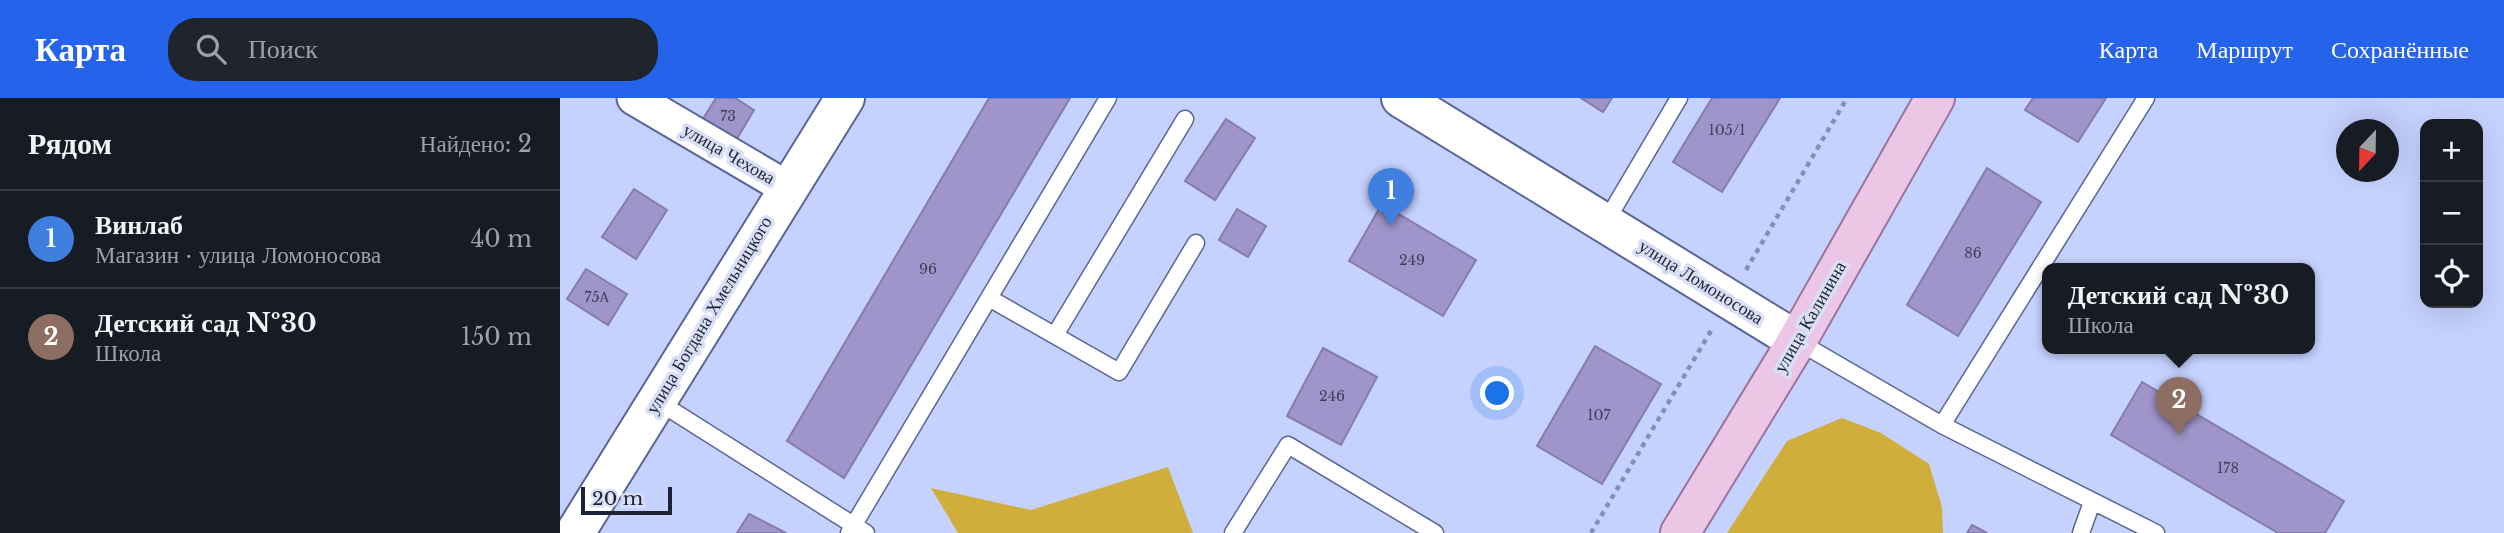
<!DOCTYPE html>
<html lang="ru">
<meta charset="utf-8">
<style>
body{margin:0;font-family:"Libre Baskerville",serif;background:#20242c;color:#f1f3f6}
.controls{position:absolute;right:21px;top:21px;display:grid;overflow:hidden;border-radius:14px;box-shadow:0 7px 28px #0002}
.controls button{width:63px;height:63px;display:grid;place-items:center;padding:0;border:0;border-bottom:2px solid #363941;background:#171b24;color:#f1f3f6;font:35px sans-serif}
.compass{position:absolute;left:1776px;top:21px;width:63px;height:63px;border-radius:50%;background:#171b24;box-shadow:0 7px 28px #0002;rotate:202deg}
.scale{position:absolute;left:21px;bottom:18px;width:91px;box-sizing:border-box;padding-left:7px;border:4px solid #1d2337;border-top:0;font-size:19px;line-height:24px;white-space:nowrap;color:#1d2337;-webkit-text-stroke:5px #d9e0f6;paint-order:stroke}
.you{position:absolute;left:938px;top:296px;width:24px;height:24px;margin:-18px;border:5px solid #fff;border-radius:50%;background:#1a73e8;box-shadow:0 0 0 10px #1a73e833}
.badge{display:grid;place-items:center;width:46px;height:46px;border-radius:50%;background:#2563eb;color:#fff;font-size:23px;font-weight:700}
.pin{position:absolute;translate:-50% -58px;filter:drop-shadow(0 2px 4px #0008)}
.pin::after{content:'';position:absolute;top:37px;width:24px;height:21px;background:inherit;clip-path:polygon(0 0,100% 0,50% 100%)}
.popup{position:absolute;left:1482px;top:165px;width:273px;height:91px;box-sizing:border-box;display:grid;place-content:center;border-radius:14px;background:#171b24;filter:drop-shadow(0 2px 5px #0005);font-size:23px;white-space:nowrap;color:#9ea1a6}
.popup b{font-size:26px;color:#f1f3f6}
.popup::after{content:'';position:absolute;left:50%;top:100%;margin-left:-14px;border:14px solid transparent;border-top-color:#171b24}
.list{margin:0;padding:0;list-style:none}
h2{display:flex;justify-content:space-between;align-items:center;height:91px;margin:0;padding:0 28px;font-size:30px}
h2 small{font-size:23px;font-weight:400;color:#9ea1a6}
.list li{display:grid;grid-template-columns:46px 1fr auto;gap:21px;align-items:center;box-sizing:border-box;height:98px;padding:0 28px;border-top:2px solid #363941}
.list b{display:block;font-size:26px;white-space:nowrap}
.list p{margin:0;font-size:23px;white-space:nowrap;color:#9ea1a6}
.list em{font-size:23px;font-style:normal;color:#9ea1a6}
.icon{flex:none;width:38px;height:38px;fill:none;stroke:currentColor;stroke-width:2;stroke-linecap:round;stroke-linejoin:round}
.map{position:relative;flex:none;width:1944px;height:435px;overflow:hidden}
header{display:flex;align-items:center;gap:42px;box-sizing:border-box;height:98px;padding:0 35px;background:#2563eb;color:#fff}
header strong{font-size:33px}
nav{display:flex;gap:38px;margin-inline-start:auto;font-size:24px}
.search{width:490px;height:63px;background:#20242c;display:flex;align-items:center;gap:18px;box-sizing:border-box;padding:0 24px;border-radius:28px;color:#9ea1a6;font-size:26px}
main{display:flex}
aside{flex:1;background:#171b24}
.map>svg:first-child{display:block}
.green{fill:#d0ae3b}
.building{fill:#9f95ca;stroke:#847bae;stroke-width:2}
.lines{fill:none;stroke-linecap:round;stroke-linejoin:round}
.service-casing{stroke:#5a6697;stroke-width:19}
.minor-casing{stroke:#5a6697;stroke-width:37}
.tertiary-casing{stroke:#5a6697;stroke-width:42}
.primary-casing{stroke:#9b749d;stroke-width:42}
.path{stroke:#858fb2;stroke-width:4.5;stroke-dasharray:5 5;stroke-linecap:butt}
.service{stroke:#fff;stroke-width:16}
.minor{stroke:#fff;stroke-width:33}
.tertiary{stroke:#fff;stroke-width:38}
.primary{stroke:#ecc6e5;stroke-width:38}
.labels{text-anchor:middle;stroke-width:7;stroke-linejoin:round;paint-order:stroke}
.number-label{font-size:14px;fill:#3e405c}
.street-label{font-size:18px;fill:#1d2337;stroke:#d9e0f6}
</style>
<header>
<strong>Карта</strong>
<div class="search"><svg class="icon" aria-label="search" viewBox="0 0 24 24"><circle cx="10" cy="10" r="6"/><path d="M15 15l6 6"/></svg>Поиск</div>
<nav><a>Карта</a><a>Маршрут</a><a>Сохранённые</a></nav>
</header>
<main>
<aside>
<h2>Рядом<small>Найдено: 2</small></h2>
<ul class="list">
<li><span class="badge" style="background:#3f7fe0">1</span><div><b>Винлаб</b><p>Магазин · улица Ломоносова</p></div><em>40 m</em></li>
<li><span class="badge" style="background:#8d6e63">2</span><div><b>Детский сад №30</b><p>Школа</p></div><em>150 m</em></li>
</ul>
</aside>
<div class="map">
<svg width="1944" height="435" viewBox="0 0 1944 435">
<rect width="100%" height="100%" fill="#c5d2fe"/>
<path class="green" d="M1282 320 1321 335 1369 366 1382 409 1383 435H1167L1227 343Z
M608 369 633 435H398L371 390 471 412Z"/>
<path class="building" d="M156 0H175L194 12 175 44 141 24Z
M429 0H510L284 380 227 343Z
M1021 0H1052L1043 14Z
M1152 0H1220L1162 94 1113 64Z
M1473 0H1546L1518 44 1465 12Z
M666 21 695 40 655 102 625 83Z
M1427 70 1481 104 1398 238 1347 207Z
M74 91 107 112 76 161 42 139Z
M822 106 916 162 883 218 789 163Z
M677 111 706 128 688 159 659 142Z
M26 171 67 196 48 227 7 201Z
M1035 248 1101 286 1042 386 977 348Z
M763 250 817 279 781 347 727 318Z
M1582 284 1784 403 1765 435H1718L1551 337Z
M189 416 226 435H177Z
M1412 427 1427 435H1407Z"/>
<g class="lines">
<defs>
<path id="service" d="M1045 125 1119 0
M429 200 559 274 636 145
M495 237 625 21
M1237 243 1382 327 1596 435
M97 303 306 435
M1382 327 1586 0
M289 435 548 0
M673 435 728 347 875 435
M1521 435 1532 404"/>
<path id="minor" d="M74 0 227 90"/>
<path id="tertiary" d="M841 0 1237 243
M15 435 285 0"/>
<path id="primary" d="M1120 435 1237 243 1375 0"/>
</defs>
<use href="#service" class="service-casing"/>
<use href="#minor" class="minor-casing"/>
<use href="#tertiary" class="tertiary-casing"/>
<use href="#primary" class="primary-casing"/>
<path class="path" d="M1186 172 1287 0
M1031 435 1152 231"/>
<use href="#service" class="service"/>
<use href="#minor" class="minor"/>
<use href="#tertiary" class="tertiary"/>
<use href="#primary" class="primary"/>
</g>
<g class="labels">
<g class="number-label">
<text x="168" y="23">73</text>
<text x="1167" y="37">105/1</text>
<text x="1413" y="160">86</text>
<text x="852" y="167">249</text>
<text x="368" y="176">96</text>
<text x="37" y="204">75А</text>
<text x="772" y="303">246</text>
<text x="1039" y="322">107</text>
<text x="1668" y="375">178</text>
</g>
<g class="street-label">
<text transform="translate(169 56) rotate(30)" y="6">улица Чехова</text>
<text transform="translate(1141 184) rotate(32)" y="6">улица Ломоносова</text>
<text transform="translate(149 217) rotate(-59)" y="6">улица Богдана Хмельницкого</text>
<text transform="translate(1250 219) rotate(-60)" y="6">улица Калинина</text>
</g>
</g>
</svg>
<div class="controls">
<button>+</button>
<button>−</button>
<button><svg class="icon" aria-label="locate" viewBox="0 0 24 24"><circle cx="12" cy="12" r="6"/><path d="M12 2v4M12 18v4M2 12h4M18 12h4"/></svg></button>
</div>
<svg class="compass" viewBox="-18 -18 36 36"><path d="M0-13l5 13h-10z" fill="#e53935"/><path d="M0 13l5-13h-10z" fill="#9ea1a6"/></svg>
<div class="scale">20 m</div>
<div class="you"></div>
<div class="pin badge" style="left:831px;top:128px;background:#3f7fe0">1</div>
<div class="pin badge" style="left:1619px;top:337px;background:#8d6e63">2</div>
<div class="popup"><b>Детский сад №30</b>Школа</div>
</div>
</main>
